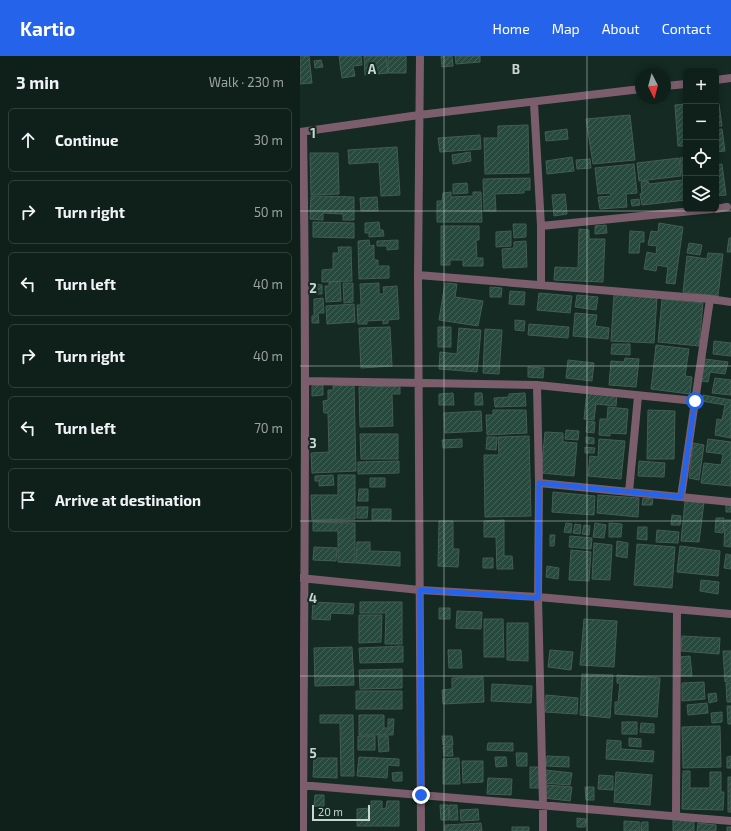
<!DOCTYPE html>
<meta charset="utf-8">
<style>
body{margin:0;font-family:"Exo 2",sans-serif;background:#182823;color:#f1f3f6}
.controls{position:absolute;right:12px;top:12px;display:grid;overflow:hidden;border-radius:6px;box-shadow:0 2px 6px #0003}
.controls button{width:36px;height:36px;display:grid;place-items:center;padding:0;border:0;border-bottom:1px solid #2f3e39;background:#0f201a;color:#f1f3f6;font:20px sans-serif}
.compass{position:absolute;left:335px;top:12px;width:36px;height:36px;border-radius:50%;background:#0f201a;box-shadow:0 2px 6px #0003;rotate:174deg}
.scale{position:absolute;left:12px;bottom:10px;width:58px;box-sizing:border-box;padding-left:4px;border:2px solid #c9d6d1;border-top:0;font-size:11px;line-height:14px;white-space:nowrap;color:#c9d6d1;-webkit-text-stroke:3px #142a23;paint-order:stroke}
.stop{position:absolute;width:12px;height:12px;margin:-9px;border:3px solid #2563eb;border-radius:50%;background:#fff}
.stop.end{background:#2563eb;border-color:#fff;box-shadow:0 1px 4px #0008}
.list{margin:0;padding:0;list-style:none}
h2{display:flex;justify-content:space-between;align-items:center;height:52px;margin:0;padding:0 16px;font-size:17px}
h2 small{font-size:13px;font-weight:400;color:#9ba3a2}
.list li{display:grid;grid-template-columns:26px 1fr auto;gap:12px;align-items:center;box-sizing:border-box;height:64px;margin:0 8px 8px;padding:0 8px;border:1px solid #2f3e39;border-radius:6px}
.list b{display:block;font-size:15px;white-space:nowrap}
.list em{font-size:13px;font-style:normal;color:#9ba3a2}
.icon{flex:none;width:22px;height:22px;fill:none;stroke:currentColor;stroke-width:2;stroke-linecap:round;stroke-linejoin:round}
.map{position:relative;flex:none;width:431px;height:775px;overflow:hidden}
header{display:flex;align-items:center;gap:24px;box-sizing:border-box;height:56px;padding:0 20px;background:#2563eb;color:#fff}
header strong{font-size:19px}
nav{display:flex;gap:22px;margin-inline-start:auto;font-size:14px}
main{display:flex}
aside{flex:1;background:#0f201a}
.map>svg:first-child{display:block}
.building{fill:url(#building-hatch);stroke:#445c54}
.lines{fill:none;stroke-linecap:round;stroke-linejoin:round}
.minor{stroke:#7c5d6c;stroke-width:8}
.route{stroke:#2563eb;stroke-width:5}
.grid{fill:none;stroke:#c9d6d1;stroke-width:1;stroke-opacity:0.55}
.grid-label{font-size:13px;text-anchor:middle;font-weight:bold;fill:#c9d6d1;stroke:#142a23;stroke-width:4;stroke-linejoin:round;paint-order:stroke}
</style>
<header>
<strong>Kartio</strong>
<nav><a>Home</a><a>Map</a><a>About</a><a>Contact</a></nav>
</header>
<main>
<aside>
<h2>3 min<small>Walk · 230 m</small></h2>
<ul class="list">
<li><svg class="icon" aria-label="ahead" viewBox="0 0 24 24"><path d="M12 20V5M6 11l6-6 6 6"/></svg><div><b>Continue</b></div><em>30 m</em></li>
<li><svg class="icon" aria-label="right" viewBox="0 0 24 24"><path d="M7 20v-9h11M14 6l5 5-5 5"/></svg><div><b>Turn right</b></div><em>50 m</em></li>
<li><svg class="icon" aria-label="left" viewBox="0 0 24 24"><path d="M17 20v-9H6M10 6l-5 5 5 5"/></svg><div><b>Turn left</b></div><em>40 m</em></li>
<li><svg class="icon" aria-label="right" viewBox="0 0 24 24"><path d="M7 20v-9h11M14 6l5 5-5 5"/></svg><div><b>Turn right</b></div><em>40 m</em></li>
<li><svg class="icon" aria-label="left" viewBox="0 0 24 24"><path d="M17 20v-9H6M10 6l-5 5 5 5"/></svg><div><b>Turn left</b></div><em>70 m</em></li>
<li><svg class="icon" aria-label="arrive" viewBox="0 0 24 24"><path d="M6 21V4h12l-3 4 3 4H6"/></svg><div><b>Arrive at destination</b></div></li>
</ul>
</aside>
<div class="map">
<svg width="431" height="775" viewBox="0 0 431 775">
<defs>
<pattern id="building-hatch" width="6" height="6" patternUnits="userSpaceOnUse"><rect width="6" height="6" fill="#28493d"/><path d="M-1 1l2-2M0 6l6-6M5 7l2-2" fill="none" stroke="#466258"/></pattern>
</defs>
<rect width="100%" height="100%" fill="#142a23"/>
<path class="building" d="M0 0H9L12 27 0 28Z
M39 0H61L62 9 53 10 55 20 42 22Z
M64 0H86L88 17 65 19Z
M88 0H106V17H88Z
M141 0H152L153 10 142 11Z
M155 0H180V6L156 8Z
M21 4 23 11 15 12 14 5Z
M386 48V90H378L375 49Z
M416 48H419L422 70H416Z
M330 59 335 104 293 108 286 63Z
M228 69 229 117 185 118 184 82H198V70Z
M267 73 268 83 246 85 245 76Z
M422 73 425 95 416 96V74Z
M180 79 181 93 140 96 138 82Z
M97 91 100 139 81 140 79 106 49 108 48 94Z
M170 96 171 105 153 108 152 99Z
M10 97H38L39 138 11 139Z
M272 101 274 115 247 118 246 105Z
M386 101V144L342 149 340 138 342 137 341 126 348 125 349 128 383 124 380 102Z
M379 102 381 120 339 125 337 107Z
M290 103 291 112 277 113 276 104Z
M334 108 337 137 326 138 327 151 300 153 298 141 311 140 310 137 298 138 295 112Z
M422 108 426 139 416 140V109Z
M230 122V134H224V137L195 138 196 155H184L183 123Z
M167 127 168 137 153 138V128Z
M151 136V141L173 140V136H181L182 166H137V145H142L143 137Z
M265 138 267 158 254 160 252 139Z
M11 140 54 141V164H43V158L23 157V164L10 163Z
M77 141 78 155H61L60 142Z
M339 143 340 149 332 150 331 144Z
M13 166 54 167V182L13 181Z
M79 166 80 174H83L84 180 69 181V177H65V167Z
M359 167 383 171 375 228 366 227 368 211 357 209 356 215 344 213 347 196 356 198 357 190 348 189 351 175 358 176Z
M213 168H226V181L214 182Z
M306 169 307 177 295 178V170Z
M141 170H179V184H176L177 202H183V210H163V204H150V209H141Z
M279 173 289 174V183H305L303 226 254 224 255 211 278 212Z
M211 175V190L196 191V176Z
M330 175 344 176V186H340L339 197H329Z
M429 182H431V196H427Z
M69 184 70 190 74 189V204H78V210H89V222L59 223 58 185Z
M98 184V193L87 194V190H77V185Z
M226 185 227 211 203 212 202 193 214 192V186Z
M389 187 402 189 400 199 387 197Z
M38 191H51L52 225 22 226V214L33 213V197H39Z
M408 197 423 198 418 240 383 236 387 200 407 203Z
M40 225 41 245 26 246 25 230H29V226Z
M43 227H53V246L44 247Z
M79 227V238H84L83 231 97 230 99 263 88 264V267L83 268V264L67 265V268H58L57 249H61L60 228Z
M145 227 157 228 155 241 183 245 178 270 139 264Z
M13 228 22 229V238H13Z
M190 231 202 232 201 241H190Z
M210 235 225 236 224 249 209 248Z
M239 237 272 240 270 257 237 254Z
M314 238 357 241 354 287 311 285Z
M277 239 298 241 296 254 275 251Z
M23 242 24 257H18L19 267H12V260H14V243Z
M362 243 403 247 399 290 358 286Z
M54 248 55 266 27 268 26 250Z
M275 257 297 259 295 270 309 272 308 283 273 280Z
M215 264 225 265 224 275 215 274Z
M229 268 269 271 268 282 228 279Z
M90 271 92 310 61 312 59 272Z
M138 271H151V291H138Z
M159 272 181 274 177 316 139 313 140 296 157 298Z
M185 273 202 274 199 318 183 317Z
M414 285 431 287V300L413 298Z
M312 288H330V299L311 298Z
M356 289 389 293 385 320 392 321 390 338 351 333Z
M325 302 339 303 336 331 309 329 311 305 324 306Z
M405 303 428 306 425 318 410 316 408 326 401 325Z
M268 304 294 307 292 325 266 322Z
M228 311 244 312 243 322 228 321Z
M415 322 431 324V339L412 337Z
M23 329V339L12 340V330Z
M54 329 56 415 12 417 11 397 29 396 28 357H24L23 345 28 344V334H33V330Z
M100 330V338H92L93 370 60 371 59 331Z
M287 335 317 338 316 350 296 348 294 364 284 363Z
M153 337 154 349H139V338Z
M175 337H182L183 349H175Z
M225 337 226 350 195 351 194 342 209 341V338Z
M403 339 431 344V382L415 379 417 363 422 364 425 349 401 345Z
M308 351 328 353 326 378 310 377V380L299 379 300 363H307Z
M193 354H226L227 377 187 379 186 359H193Z
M348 354 375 355 374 403H347Z
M181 355 182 375 145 377 144 357Z
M287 365 295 366 294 377 286 376Z
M266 374 279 375 278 384 265 383Z
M245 376 263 377V386L277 387 274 420 241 417Z
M60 378H98V403H61Z
M229 380 231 460 185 461 184 399H199L198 381Z
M187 381H197L196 394 186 393Z
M286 381 294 382V388L286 387Z
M162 383V391L143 392 142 384Z
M299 383 325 385 321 423 288 420 290 400 298 401Z
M408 383 431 386V430L401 427 404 407 421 409 423 398 406 396Z
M393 387 404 389 399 424 389 422Z
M285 391 295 392 294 397H285Z
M99 405V417L58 418V406Z
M339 405 365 407 364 421 338 420Z
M33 419 34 429 19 430V425H15V420Z
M38 419H55V463L12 464 11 439H38Z
M70 422H85V431H70Z
M59 433H68V445H58Z
M253 436 295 440 294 459 252 456Z
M298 439 339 442 338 461 297 457Z
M343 442 353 443 352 449H342Z
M385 445 404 446 399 486 381 485Z
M431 448V456H426V449Z
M57 451H68L67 462H57Z
M72 453H91V464H72Z
M372 459 381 460 380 469H371Z
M416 462H424L423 477 415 476Z
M204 464V500H212L213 513H197L196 481H184V465Z
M425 464H431V491L424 490Z
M139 465H153V493H159L158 511 138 510Z
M13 466 55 467V507L38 506V475H13Z
M266 467 272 468 271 477 264 476Z
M295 467 306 469 304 482 293 481Z
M309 467 322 468 321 481H309Z
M275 468 281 469 280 478 273 477Z
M284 469 290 470 289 479 282 478Z
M338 471H347V484L337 483Z
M357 474 379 476 378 487 356 486Z
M250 479H255L254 490H250Z
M270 480 292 482 291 493 269 491Z
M317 485 328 487 327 502 316 500Z
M57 486H70V495L100 496V510L56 507Z
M294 487 312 489 310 524 292 523Z
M337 488 375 491 372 532 334 529Z
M380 490 420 495 418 520 377 516Z
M14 491 37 492 36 505 13 504Z
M271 494 291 496 289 525 269 524Z
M426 498 431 499V513L424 512Z
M183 502H193V512H183Z
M247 510 259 512 258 523 246 521Z
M401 524 419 526 418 538 400 535Z
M13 546 54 548 53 558 31 557 30 564 12 563Z
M60 546H102V588H85L86 557H60Z
M139 552H150V563H139Z
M157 555 182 556 181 573 156 572Z
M59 559H82L81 586 59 587Z
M184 563H203L204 601H184Z
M284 563 317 565 314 611 280 609Z
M207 567H228V605L207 604Z
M382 580 420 582 419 598 381 595Z
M103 590V606L60 607 59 592Z
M52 591 54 629 15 630 14 592Z
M148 594H161L162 612H149Z
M250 594 273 596 271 614 248 611Z
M423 595H431V625L425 626Z
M390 600 392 620H381L379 601Z
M102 613V632L60 633 59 614Z
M282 618 313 619 310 662 280 659Z
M317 619 360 622 357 661 315 658V646H318L320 627H317Z
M183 621 184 646 143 648 142 634 152 633V622Z
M404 626 405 643 382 645V627Z
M426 627H431V646H427Z
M192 628 232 630 231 647 191 645Z
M56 635H102V653H56Z
M416 637 417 645 409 647 408 638Z
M246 639 278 642 277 658 245 656Z
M407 647 408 657 388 659 387 649Z
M427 650H431V668H428Z
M422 656V666L412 667 411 657Z
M20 659H53L54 720H41L40 667H20Z
M59 659H84V672H88V663H94L93 679H59Z
M322 666H337V678H322Z
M341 667 354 668V677L340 676Z
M420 670 421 711 383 712 382 671Z
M58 680H75V694H58Z
M78 680H88L89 695 79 696Z
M142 680H152L153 689H143Z
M329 682 341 683V691L329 690Z
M307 684 321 685V693L354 695 353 706 306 703Z
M188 687H213V695L187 694Z
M152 690 153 700H144L143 691Z
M216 697H227V710H217Z
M247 700 269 701V711L246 710Z
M431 700V712H427V701Z
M59 701 99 703V710L88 709 87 722 57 720Z
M195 701H206L207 710 196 711Z
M14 702H37V722L13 721Z
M159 702 160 728H143V703Z
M162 705H183V726L163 727Z
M230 711H240V732H230Z
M245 714 272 717 270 729 244 727Z
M383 715H390V732H410V716H421V736H424L423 754 382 753Z
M102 716V725H93L92 717Z
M316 716 352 719 350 749 314 746Z
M299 719 313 720V734L298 733Z
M428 721H431V756H428Z
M188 722 212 723 211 739 187 738Z
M246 729 272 731 270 745 244 742Z
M285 731H294V744H286Z
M15 739H24V750H14Z
M71 745H82V753L86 752 87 745H99V770H57V753L71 752Z
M140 749H148L149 764H141Z
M149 749H157L158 764H150Z
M178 753 179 764 161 765 160 754Z
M277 762 286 763 285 771H277Z
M373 762 394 763V775H373Z
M324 765 340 766V775H324Z
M342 766H348V775H341Z
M181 767 182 775H145V769Z
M398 767 416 769V775H397Z
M212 771H229V775H212Z
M427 771H431V775H427Z"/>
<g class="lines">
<path class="minor" d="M120 0 118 219 121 775
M416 24 431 22
M365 30 386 28
M234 47 241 170V228
M0 76 119 59 341 33
M3 76C7 309 4 542 3 775
M416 153 427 151
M241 170 412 153
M118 219 410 243 431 246
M6 325 237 329 395 345
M237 329 239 427 238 541 243 749V775
M239 427 431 446
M329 436 338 340
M381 441 410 243
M0 522 120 534 238 541 431 558
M0 729 431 765
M376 760 377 554"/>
</g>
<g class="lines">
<path class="route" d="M121 739 120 534 238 542 239 427 381 441 395 345"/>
</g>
<path class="grid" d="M144 0V775M287 0V775M0 155H431M0 310H431M0 465H431M0 620H431"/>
<g class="grid-label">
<text x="72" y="18">A</text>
<text x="216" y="18">B</text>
<text x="13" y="82">1</text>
<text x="13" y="237">2</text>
<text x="13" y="392">3</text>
<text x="13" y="547">4</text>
<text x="13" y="702">5</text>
</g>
</svg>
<div class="controls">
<button>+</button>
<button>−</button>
<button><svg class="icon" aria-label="locate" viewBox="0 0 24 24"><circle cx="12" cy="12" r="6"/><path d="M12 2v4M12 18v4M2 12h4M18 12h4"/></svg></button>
<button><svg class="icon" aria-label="layers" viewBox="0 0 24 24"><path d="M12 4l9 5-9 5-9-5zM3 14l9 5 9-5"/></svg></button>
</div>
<svg class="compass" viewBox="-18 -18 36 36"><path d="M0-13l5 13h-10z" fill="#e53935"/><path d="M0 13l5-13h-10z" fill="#9ba3a2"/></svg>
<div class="scale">20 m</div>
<div class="stop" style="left:395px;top:345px"></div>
<div class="stop end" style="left:121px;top:739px"></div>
</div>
</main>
